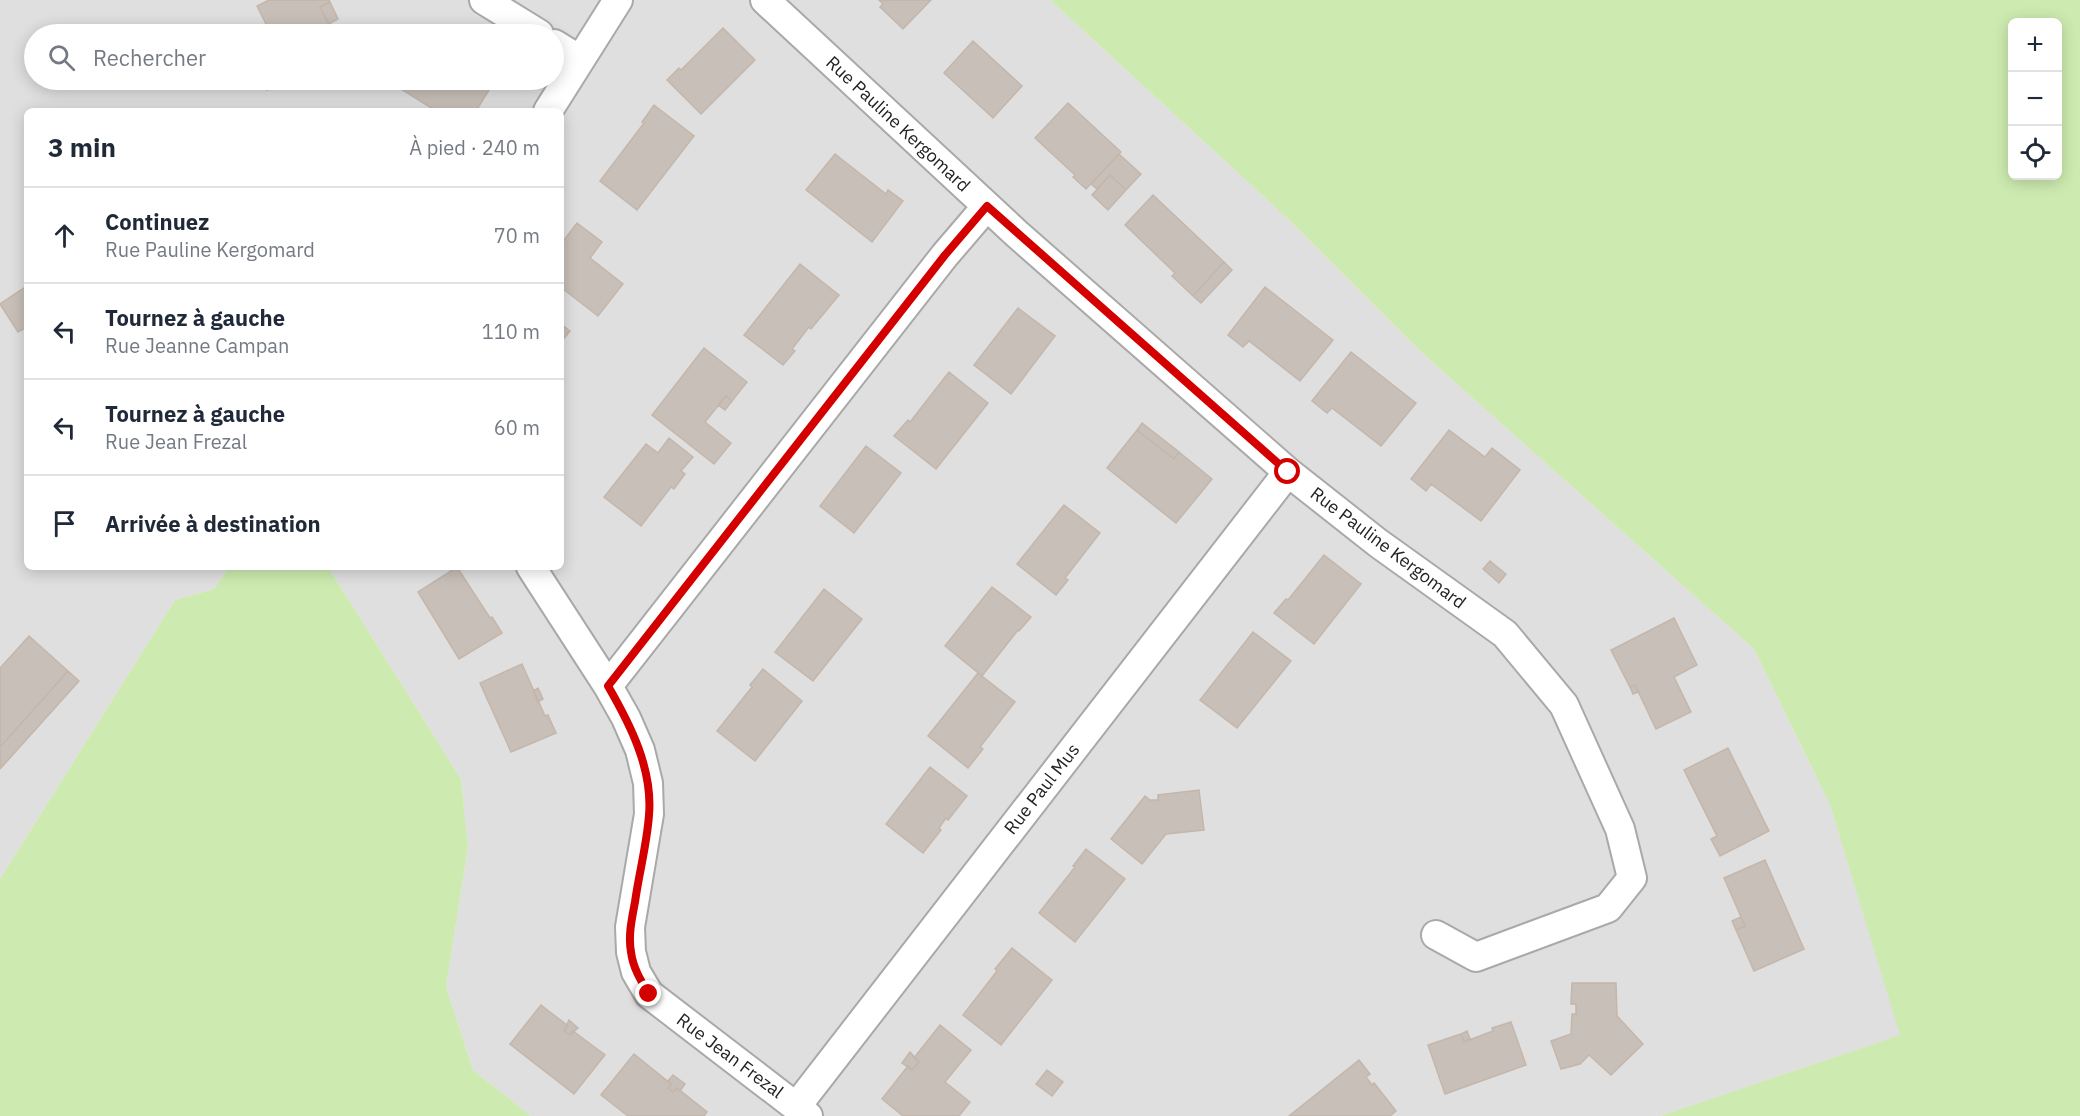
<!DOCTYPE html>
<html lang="fr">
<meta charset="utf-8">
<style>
body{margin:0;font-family:"IBM Plex Sans",sans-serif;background:#f2f2f3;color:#1f2937}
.controls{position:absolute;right:18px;top:18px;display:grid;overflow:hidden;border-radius:9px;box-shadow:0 3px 15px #0003}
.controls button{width:54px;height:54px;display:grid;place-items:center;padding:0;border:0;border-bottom:2px solid #e0e1e3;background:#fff;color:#1f2937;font:30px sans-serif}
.stop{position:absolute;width:18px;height:18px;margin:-14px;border:4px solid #d40000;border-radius:50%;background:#fff}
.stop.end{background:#d40000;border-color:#fff;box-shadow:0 2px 6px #0008}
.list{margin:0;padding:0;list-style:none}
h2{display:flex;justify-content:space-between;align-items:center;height:78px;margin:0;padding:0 24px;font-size:26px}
h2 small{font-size:20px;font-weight:400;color:#747a83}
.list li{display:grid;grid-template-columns:39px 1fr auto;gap:18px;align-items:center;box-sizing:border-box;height:96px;padding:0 24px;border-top:2px solid #e0e1e3}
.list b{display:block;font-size:22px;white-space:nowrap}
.list p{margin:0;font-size:20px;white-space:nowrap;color:#747a83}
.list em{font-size:20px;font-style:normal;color:#747a83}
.icon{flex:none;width:33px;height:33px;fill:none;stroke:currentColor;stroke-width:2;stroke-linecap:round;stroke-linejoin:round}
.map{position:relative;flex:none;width:2080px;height:1116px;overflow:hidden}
.search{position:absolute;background:#fff;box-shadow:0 3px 15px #0003;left:24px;top:24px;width:540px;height:66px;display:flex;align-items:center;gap:15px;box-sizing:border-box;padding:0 21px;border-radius:33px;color:#747a83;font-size:22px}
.panel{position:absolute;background:#fff;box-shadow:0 3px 15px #0003;left:24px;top:108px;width:540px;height:462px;border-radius:9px}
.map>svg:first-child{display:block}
.residential{fill:#e0dfdf;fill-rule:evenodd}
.grass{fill:#cdebb0;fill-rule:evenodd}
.building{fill:#c7bfb8;stroke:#c4b6ab;stroke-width:1.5}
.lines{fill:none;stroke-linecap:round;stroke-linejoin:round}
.minor-casing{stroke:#a9a9a9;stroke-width:32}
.minor{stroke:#fff;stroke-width:28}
.route{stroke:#d40000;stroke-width:8}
.labels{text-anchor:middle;stroke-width:4.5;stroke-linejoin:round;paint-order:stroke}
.street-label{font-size:18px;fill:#222;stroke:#fff}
</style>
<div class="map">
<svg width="2080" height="1116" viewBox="0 0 2080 1116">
<rect width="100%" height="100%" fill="#f2efe9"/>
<path class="residential" d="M0 0H1050L1289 220 1420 351 1754 649 1830 805 1901 1035 1660 1116H531L473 1070 446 987 468 847 461 779 328 567H561V111H27V567H229L214 589 175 600 0 879ZM34 34H554V80H34Z"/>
<path class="grass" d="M1050 0H2080V1116H1660L1900 1035 1830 805 1754 649 1420 351 1289 220ZM2012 22H2058V176H2012Z
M229 567H328L461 779 468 847 446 987 473 1070 531 1116H0V879L175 600 214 589Z"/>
<path class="building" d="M269 0H329L330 2 320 7 333 34H271L257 6Z
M879 0H931L903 29 880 7 883 4Z
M330 2 338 19 329 24 320 7Z
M723 28 755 60 701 114 667 80 679 68 681 70Z
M973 41 1022 86 993 118 944 73Z
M262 80H290L267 90Z
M403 80H501L497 86 491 82 487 88 489 90 476 111H436L398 87Z
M1068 103 1121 152 1086 189 1073 177 1075 175 1035 138Z
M654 105 694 136 637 210 600 181 644 123 642 122Z
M835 154 886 194 888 190 903 201 872 242 806 190Z
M1119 154 1141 174 1126 190 1110 175 1097 189 1091 184Z
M1110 175 1126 190 1108 210 1092 195Z
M1153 195 1224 262 1193 296 1172 276 1175 273 1125 225Z
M577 223 602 242 590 258 623 284 598 316 563 289 561 291V244Z
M1224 262 1232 270 1201 303 1193 296Z
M800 264 839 295 811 329 809 327 792 349 795 351 783 365 744 335Z
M27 286V327L18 332 0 304Z
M1265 287 1333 340 1300 381 1249 341 1243 347 1228 335Z
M1018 308 1055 336 1011 394 974 365Z
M561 324 570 331 561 342Z
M704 348 747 382 732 401 726 396 705 422 731 443 714 464 652 415Z
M1351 352 1416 403 1381 446 1332 408 1327 413 1312 401Z
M949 372 988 403 936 469 894 436 908 420 910 422Z
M726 396 732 401 725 410 718 405Z
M1142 423 1179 452 1174 459 1137 430Z
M1137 430 1174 459 1179 452 1212 479 1176 523 1107 468Z
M1449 430 1485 457 1492 448 1520 470 1481 521 1431 484 1426 491 1411 479Z
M669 438 693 457 681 471 685 474 674 489 671 487 641 526 604 497 646 444 658 453Z
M866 446 901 473 854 533 820 506Z
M1064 505 1100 533 1065 578 1068 580 1056 595 1017 564Z
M1324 555 1361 584 1314 644 1274 613 1286 599 1288 600Z
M1490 561 1506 574 1499 583 1483 569Z
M457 567 490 618 492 617 502 633 459 659 418 592Z
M992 587 1031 617 1019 631 1018 630 982 676 945 646Z
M824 589 862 619 813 681 775 652Z
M1674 618 1697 665 1674 677 1691 712 1656 729 1635 685 1630 687 1611 650Z
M1253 632 1291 661 1237 728 1200 700Z
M29 636 68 671 0 747V668Z
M522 664 545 716 548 715 556 733 511 752 480 683Z
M763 669 802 701 755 761 717 731 752 687 750 685Z
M68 671 79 681 0 769V747Z
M978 673 1015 702 980 747 983 749 968 768 928 736Z
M1635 685 1638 692 1633 694 1630 687Z
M538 688 543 699 538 702 533 691Z
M1728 748 1769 831 1720 856 1711 839 1717 836 1684 770Z
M930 767 967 796 948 820 946 818 939 828 941 830 923 853 886 824Z
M1199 790 1204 830 1166 834 1142 864 1111 839 1145 796 1150 800H1158V795Z
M1086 849 1125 879 1075 942 1039 913 1075 867 1073 866Z
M1765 860 1804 949 1754 971 1736 930 1745 926 1724 878Z
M1741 917 1745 926 1736 930 1732 921Z
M1012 948 1052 980 1001 1045 963 1015 997 971 995 969Z
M1572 983H1616L1617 1016 1643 1044 1611 1075 1589 1055 1580 1064 1561 1069 1551 1041 1571 1034 1572 1014H1576V1004H1571Z
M541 1005 568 1026 564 1031 570 1035 573 1031 605 1055 574 1094 510 1044Z
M569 1020 578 1028 570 1035 564 1031Z
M1511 1022 1526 1065 1445 1094 1428 1045 1461 1034 1464 1042 1493 1031 1492 1028Z
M940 1025 971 1050 945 1082 970 1102 959 1116H903L882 1099 908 1066 912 1070 919 1062 914 1058Z
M1467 1031 1470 1039 1464 1042 1461 1034Z
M910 1052 919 1062 912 1070 902 1063Z
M634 1054 671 1084 668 1088 673 1092 677 1088 707 1112 704 1116H628L601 1095Z
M1359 1060 1370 1074 1366 1077 1372 1085 1374 1083 1396 1111 1390 1116H1289Z
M1047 1070 1063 1082 1052 1096 1036 1084Z
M673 1075 685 1084 680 1091 677 1088 673 1092 668 1088 671 1084 668 1081Z"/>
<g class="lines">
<defs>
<path id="minor" d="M484 0 539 34
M765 0 1017 234 1288 472 1378 543 1505 634 1564 705 1620 829 1632 878 1608 908 1476 957 1436 935
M554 44 580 60
M548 111 618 0
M531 567 608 686 626 718 640 750 648 783 649 814 630 927 631 952 636 972 649 994 808 1116
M608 686 945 255 987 206
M796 1107 1288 472"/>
</defs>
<use href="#minor" class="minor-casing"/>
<use href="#minor" class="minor"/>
</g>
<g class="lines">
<path class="route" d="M649 994C641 981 633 968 631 952 628 935 632 918 635 902 639 873 647 844 649 815 653 769 630 724 608 686L945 255 987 206 1288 472"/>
</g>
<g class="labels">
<g class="street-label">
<text transform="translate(898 124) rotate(43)" y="6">Rue Pauline Kergomard</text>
<text transform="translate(1388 548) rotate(37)" y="6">Rue Pauline Kergomard</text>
<text transform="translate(1042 789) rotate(-52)" y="6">Rue Paul Mus</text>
<text transform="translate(730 1056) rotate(37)" y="6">Rue Jean Frezal</text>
</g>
</g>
</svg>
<div class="controls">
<button>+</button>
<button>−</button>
<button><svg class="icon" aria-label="locate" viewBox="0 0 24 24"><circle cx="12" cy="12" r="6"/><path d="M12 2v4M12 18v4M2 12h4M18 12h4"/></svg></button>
</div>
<div class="stop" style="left:1288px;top:472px"></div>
<div class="stop end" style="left:649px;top:994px"></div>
<div class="search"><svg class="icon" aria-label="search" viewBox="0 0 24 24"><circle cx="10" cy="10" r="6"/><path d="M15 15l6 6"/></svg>Rechercher</div>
<section class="panel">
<h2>3 min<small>À pied · 240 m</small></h2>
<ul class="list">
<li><svg class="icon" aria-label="ahead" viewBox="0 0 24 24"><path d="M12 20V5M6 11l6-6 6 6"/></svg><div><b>Continuez</b><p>Rue Pauline Kergomard</p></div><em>70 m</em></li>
<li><svg class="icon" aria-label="left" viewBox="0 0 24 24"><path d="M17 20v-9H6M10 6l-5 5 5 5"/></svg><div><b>Tournez à gauche</b><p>Rue Jeanne Campan</p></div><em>110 m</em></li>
<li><svg class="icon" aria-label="left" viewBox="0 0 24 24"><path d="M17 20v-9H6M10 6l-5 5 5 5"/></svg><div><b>Tournez à gauche</b><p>Rue Jean Frezal</p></div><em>60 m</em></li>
<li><svg class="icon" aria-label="arrive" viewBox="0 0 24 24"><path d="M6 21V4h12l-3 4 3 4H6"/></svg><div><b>Arrivée à destination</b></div></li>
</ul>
</section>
</div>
